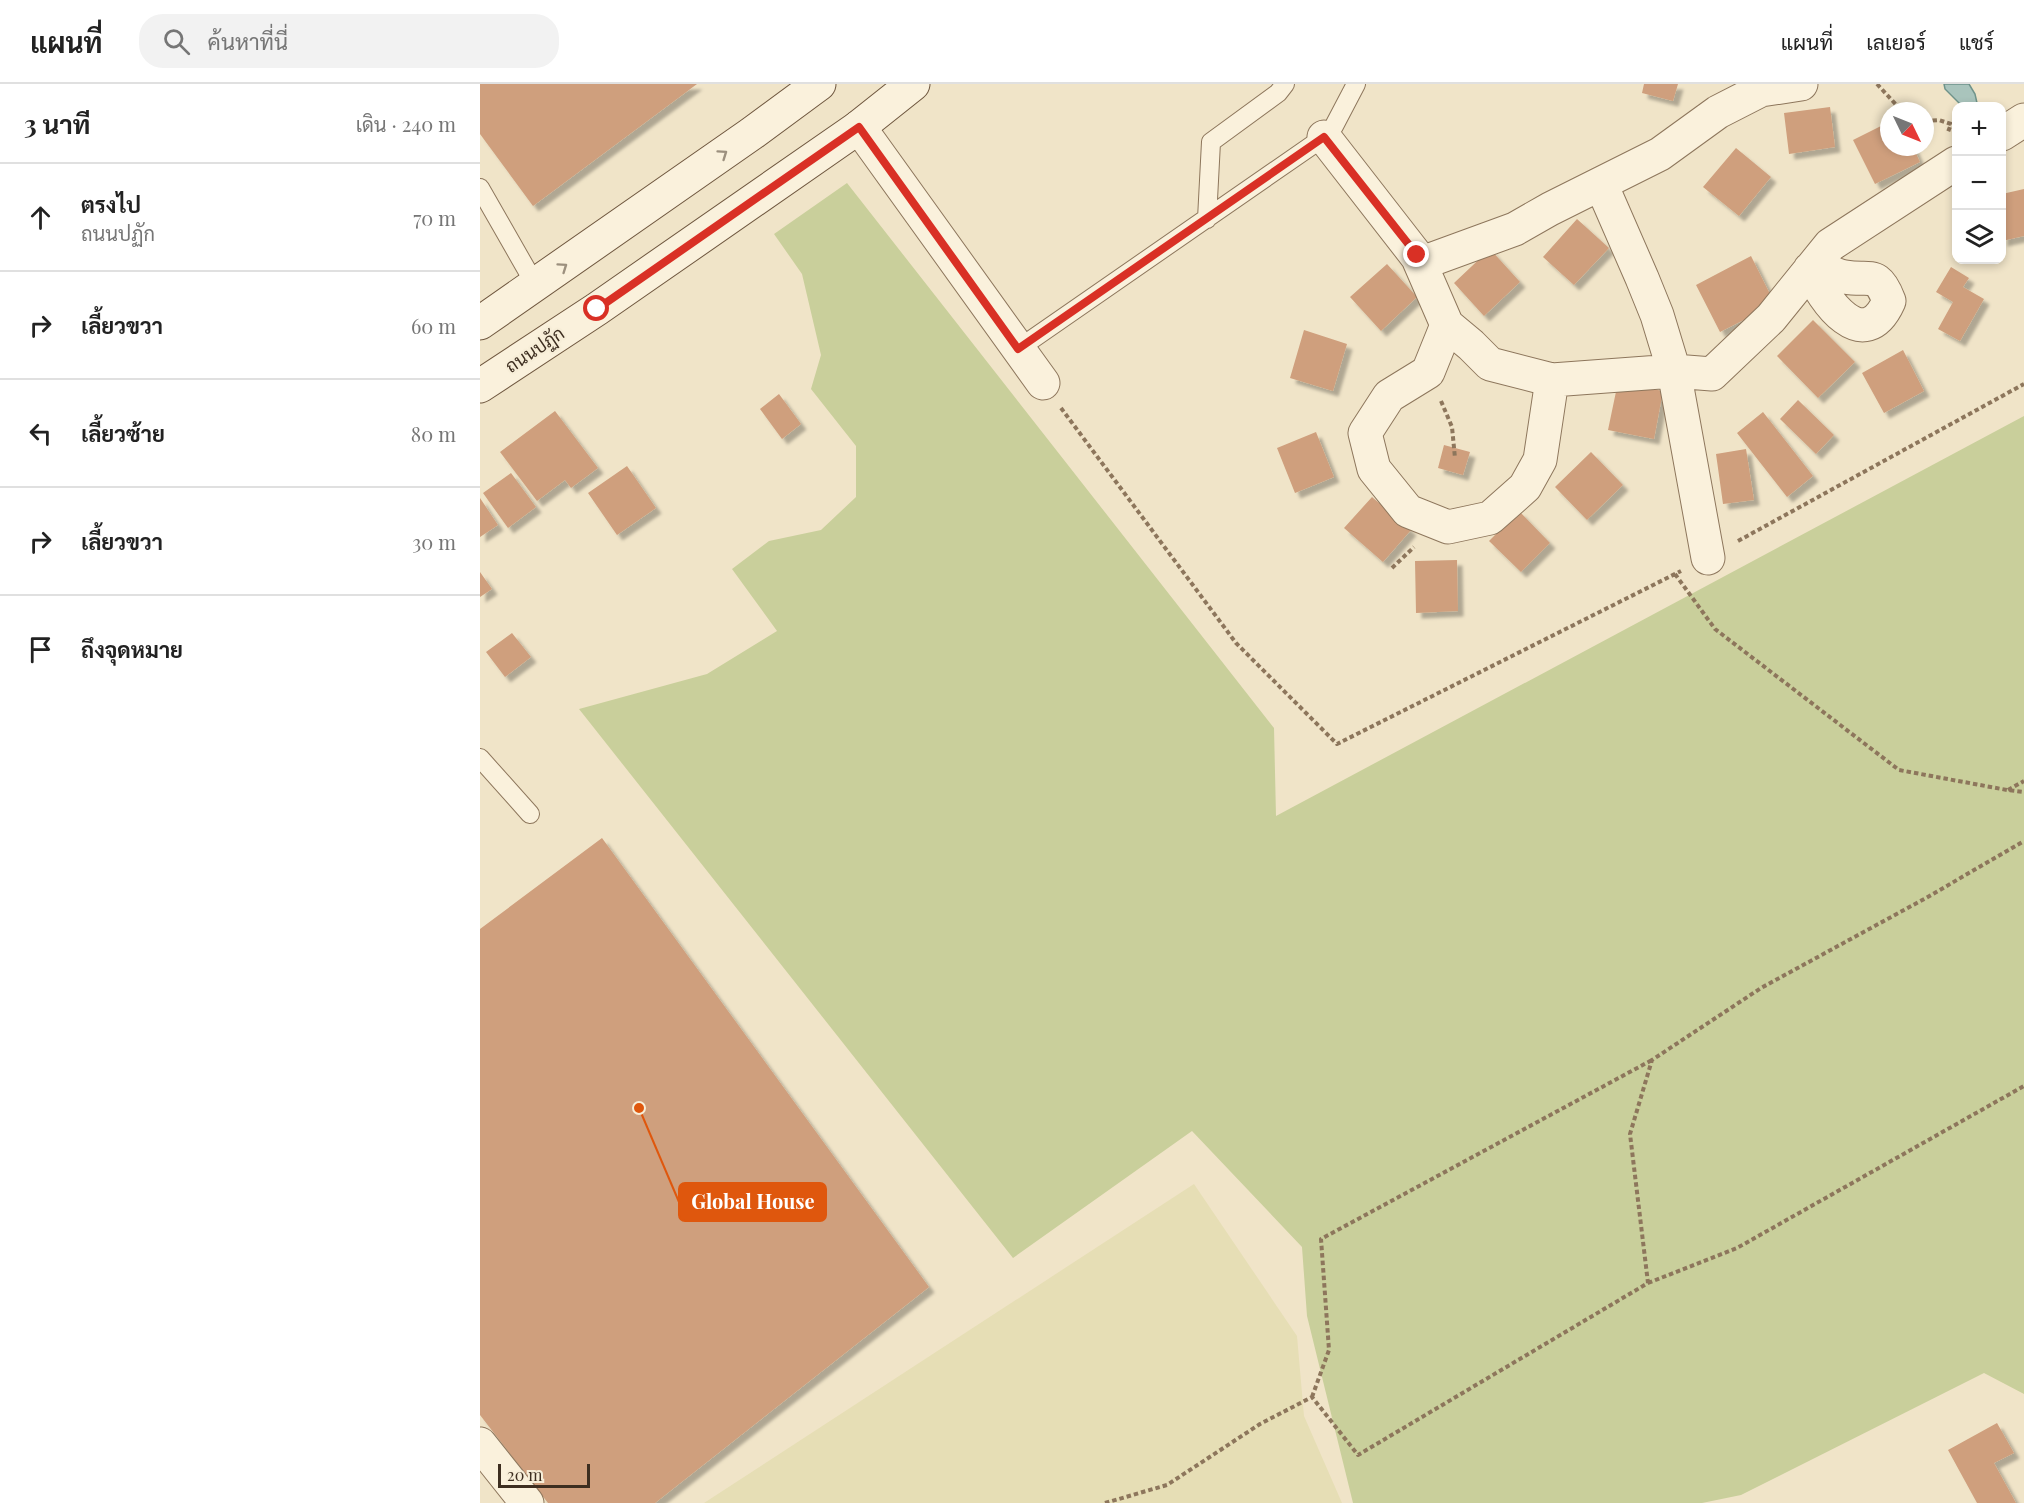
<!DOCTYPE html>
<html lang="th">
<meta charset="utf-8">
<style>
body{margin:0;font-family:"Playfair Display",Sarabun,serif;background:#f2f2f2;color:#222}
.controls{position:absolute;right:18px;top:18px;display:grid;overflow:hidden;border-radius:12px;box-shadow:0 3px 9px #0003}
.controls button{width:54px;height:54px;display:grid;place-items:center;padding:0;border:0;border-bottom:2px solid #e0e0e0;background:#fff;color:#222;font:30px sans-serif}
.compass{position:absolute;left:1400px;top:18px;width:54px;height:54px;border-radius:50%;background:#fff;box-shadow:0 3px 9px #0003;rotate:133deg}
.scale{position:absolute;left:18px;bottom:15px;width:92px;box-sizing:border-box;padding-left:6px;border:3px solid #3d2e20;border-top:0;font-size:16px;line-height:21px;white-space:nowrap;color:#3d2e20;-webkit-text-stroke:4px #f7eed8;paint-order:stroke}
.stop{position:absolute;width:18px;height:18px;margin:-14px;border:4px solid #d93025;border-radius:50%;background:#fff}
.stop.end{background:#d93025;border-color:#fff;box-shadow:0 2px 6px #0008}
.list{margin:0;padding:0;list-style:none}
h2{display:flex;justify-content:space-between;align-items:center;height:78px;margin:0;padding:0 24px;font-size:26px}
h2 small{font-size:20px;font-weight:400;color:#767676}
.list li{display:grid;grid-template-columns:39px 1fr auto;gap:18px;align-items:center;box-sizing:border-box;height:108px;padding:0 24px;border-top:2px solid #e0e0e0}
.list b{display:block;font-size:22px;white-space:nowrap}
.list p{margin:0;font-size:20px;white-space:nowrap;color:#767676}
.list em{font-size:20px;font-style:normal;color:#767676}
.icon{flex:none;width:33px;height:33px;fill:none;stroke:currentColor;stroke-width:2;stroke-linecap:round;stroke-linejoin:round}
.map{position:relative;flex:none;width:1544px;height:1419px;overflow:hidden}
header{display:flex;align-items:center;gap:36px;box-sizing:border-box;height:84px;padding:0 30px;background:#fff;border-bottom:2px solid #e0e0e0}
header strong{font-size:28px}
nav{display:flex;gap:33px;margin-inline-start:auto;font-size:21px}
.search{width:420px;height:54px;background:#f2f2f2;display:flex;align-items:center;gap:15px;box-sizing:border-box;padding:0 21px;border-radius:24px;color:#767676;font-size:22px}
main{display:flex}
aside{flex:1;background:#fff}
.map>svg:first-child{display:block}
.farmland{fill:#e6deb5}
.green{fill:#c9cf9b}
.water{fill:#a9c4bc;stroke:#6f938a;stroke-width:1.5}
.building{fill:#cf9f7d;filter:url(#shadow)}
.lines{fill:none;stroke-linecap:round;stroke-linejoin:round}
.lane-casing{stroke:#8d765c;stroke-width:20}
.street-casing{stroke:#8d765c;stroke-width:35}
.secondary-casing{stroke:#6f573f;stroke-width:35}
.path{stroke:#8d765c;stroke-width:4;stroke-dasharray:4.5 3;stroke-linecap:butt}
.lane{stroke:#faf1dc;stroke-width:18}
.street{stroke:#faf1dc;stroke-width:33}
.secondary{stroke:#faf1dc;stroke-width:33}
.oneway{stroke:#9c907e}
.route{stroke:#d93025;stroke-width:8}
.labels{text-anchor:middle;stroke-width:4.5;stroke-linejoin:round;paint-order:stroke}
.street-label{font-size:18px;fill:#3d2e20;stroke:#f7eed8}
.leader{fill:none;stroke:#df570d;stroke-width:2}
.callout-dot{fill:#df570d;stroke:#f7eed8;stroke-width:2}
.callout{fill:#df570d;stroke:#df570d;stroke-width:2}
.callout-label{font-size:20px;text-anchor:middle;font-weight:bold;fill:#fff}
</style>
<header>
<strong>แผนที่</strong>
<div class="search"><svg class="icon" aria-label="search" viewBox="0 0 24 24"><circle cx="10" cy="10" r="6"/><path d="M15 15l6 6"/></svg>ค้นหาที่นี่</div>
<nav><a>แผนที่</a><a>เลเยอร์</a><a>แชร์</a></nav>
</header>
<main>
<aside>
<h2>3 นาที<small>เดิน · 240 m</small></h2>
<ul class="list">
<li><svg class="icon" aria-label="ahead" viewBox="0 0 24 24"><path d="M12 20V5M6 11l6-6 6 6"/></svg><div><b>ตรงไป</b><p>ถนนปฏัก</p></div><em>70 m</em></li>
<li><svg class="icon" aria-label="right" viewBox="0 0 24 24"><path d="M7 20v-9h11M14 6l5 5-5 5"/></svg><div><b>เลี้ยวขวา</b></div><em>60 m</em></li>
<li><svg class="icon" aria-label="left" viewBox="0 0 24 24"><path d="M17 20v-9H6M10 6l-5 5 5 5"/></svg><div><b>เลี้ยวซ้าย</b></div><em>80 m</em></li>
<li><svg class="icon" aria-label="right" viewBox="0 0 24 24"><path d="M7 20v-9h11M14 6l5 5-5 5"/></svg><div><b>เลี้ยวขวา</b></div><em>30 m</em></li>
<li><svg class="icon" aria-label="arrive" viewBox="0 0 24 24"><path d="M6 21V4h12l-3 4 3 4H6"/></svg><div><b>ถึงจุดหมาย</b></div></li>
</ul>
</aside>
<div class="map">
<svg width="1544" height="1419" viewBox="0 0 1544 1419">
<defs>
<filter id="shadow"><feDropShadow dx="5.5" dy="5.5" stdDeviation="1.5" flood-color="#0004"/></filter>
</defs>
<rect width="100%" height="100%" fill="#f0e4c8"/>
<path class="farmland" d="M714 1100 817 1252 824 1332 862 1419H224Z"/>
<path class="green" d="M367 99 794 644 796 732 1544 332V1310L1504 1289 1261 1411 1222 1419H873L827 1232 822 1163 712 1047 533 1174 99 625 227 590 297 547 252 485 289 457 341 446 376 413V362L331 305 341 271 322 190 294 150Z"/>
<path class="water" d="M1464 0H1489L1495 10 1497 19 1482 22 1465 5Z"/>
<path class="building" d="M0 0H217L53 122 0 50Z
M1164 0H1198L1193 17 1162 9Z
M1350 23 1355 63 1309 70 1304 29Z
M1409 38V63H1433L1440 78 1395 100 1373 56Z
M1256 64 1291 93 1259 132 1223 103Z
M1544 105V152L1522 157V110Z
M1097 135 1129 164 1094 201 1063 173Z
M1010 165 1040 198 1004 232 974 199Z
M1271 172 1295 220 1240 248 1216 201Z
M907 180 937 213 901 247 870 213Z
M1471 183 1489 194 1483 203 1504 215 1480 257 1458 245 1473 218 1456 208Z
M1333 236 1375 278 1338 314 1297 272Z
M824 246 867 260 853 307 810 294Z
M1423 266 1444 307 1404 329 1382 289Z
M1138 298 1183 307 1174 355 1128 346Z
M299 310 321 340 302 355 280 325Z
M1318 316 1354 351 1336 370 1300 335Z
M75 327 118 384 91 404 85 396 57 417 20 368Z
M1283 328 1333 392 1307 413 1257 349Z
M836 348 854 393 815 409 797 364Z
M964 361 990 368 983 391 958 384Z
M1266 365 1274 416 1243 420 1236 370Z
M1111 368 1143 401 1107 436 1075 403Z
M147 382 176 424 137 451 108 409Z
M31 389 56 423 28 444 3 409Z
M892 413 931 446 903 478 864 444Z
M0 414 18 441 0 453Z
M1039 427 1070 459 1041 488 1009 457Z
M977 476 978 527 936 529 935 477Z
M0 488 12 505 0 513Z
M32 549 51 573 25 593 6 568Z
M122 754 449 1203 175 1419H68L0 1331V845Z
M1517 1339 1534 1369 1514 1379 1536 1419H1497L1468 1366Z"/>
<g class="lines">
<defs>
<path id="lane" d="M0 104 56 202
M727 135 731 58 798 9 805 0
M538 265 844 53 854 42 876 0
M0 674 50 730"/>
<path id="street" d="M379 43 563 299
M1522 50 1544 36
M844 53 942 179 1035 145 1070 125 1180 70 1238 28 1281 6 1321 0
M1121 100 1162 194 1177 231 1194 287 1228 474
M937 172 967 241 991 261 1010 280 1072 296 1194 287 1232 290 1291 234 1350 161 1476 79
M1330 185C1343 217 1384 273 1409 217 1397 185 1390 198 1365 193 1355 192 1344 184 1335 180
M967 241 948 288 909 312 885 349 894 385 928 427 968 443 1010 434 1045 403 1060 376 1072 296
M0 1360 47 1419"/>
<path id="secondary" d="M0 239 271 50 339 0
M0 302 117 225 379 43 433 0"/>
</defs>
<use href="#lane" class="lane-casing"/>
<use href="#street" class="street-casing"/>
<use href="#secondary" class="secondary-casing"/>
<path class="path" d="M1397 0 1422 27
M1445 37 1459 36 1471 40 1468 48
M961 317 972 343 975 374
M581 324 756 559 857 660 1201 487
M1258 457 1544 300
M912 484 934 463
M1195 490 1235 545 1419 686 1527 706 1544 708
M1528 706 1544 697
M1168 1199 1257 1164 1544 1002
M832 1313 849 1266 841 1155 1172 976
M625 1419 687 1401 780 1340 832 1313 878 1371 1168 1199 1150 1050 1172 976 1281 904 1446 814 1544 757"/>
<use href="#lane" class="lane"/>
<use href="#street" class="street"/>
<use href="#secondary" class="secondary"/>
</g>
<defs><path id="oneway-chevron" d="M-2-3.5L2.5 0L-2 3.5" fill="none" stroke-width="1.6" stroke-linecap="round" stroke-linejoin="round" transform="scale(1.5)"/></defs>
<g class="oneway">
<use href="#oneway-chevron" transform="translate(243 70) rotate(-35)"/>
<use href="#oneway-chevron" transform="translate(83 183) rotate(-35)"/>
</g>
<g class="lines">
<path class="route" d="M117 225 379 43 538 265 844 53 937 171"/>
</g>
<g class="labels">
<g class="street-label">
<text transform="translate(55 266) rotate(-34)" y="6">ถนนปฏัก</text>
</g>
</g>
<path class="leader" d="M159 1024L199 1118"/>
<circle class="callout-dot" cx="159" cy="1024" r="6"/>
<rect class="callout" x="199" y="1099" width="147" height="38" rx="6"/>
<g class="callout-label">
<text x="273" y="1125">Global House</text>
</g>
</svg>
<div class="controls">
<button>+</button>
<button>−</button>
<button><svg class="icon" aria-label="layers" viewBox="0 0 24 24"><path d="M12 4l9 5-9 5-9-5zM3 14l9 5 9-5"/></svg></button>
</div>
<svg class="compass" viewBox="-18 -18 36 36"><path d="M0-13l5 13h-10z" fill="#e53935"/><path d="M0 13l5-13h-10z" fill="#767676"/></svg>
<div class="scale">20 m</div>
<div class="stop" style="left:117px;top:225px"></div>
<div class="stop end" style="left:937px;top:171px"></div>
</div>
</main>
